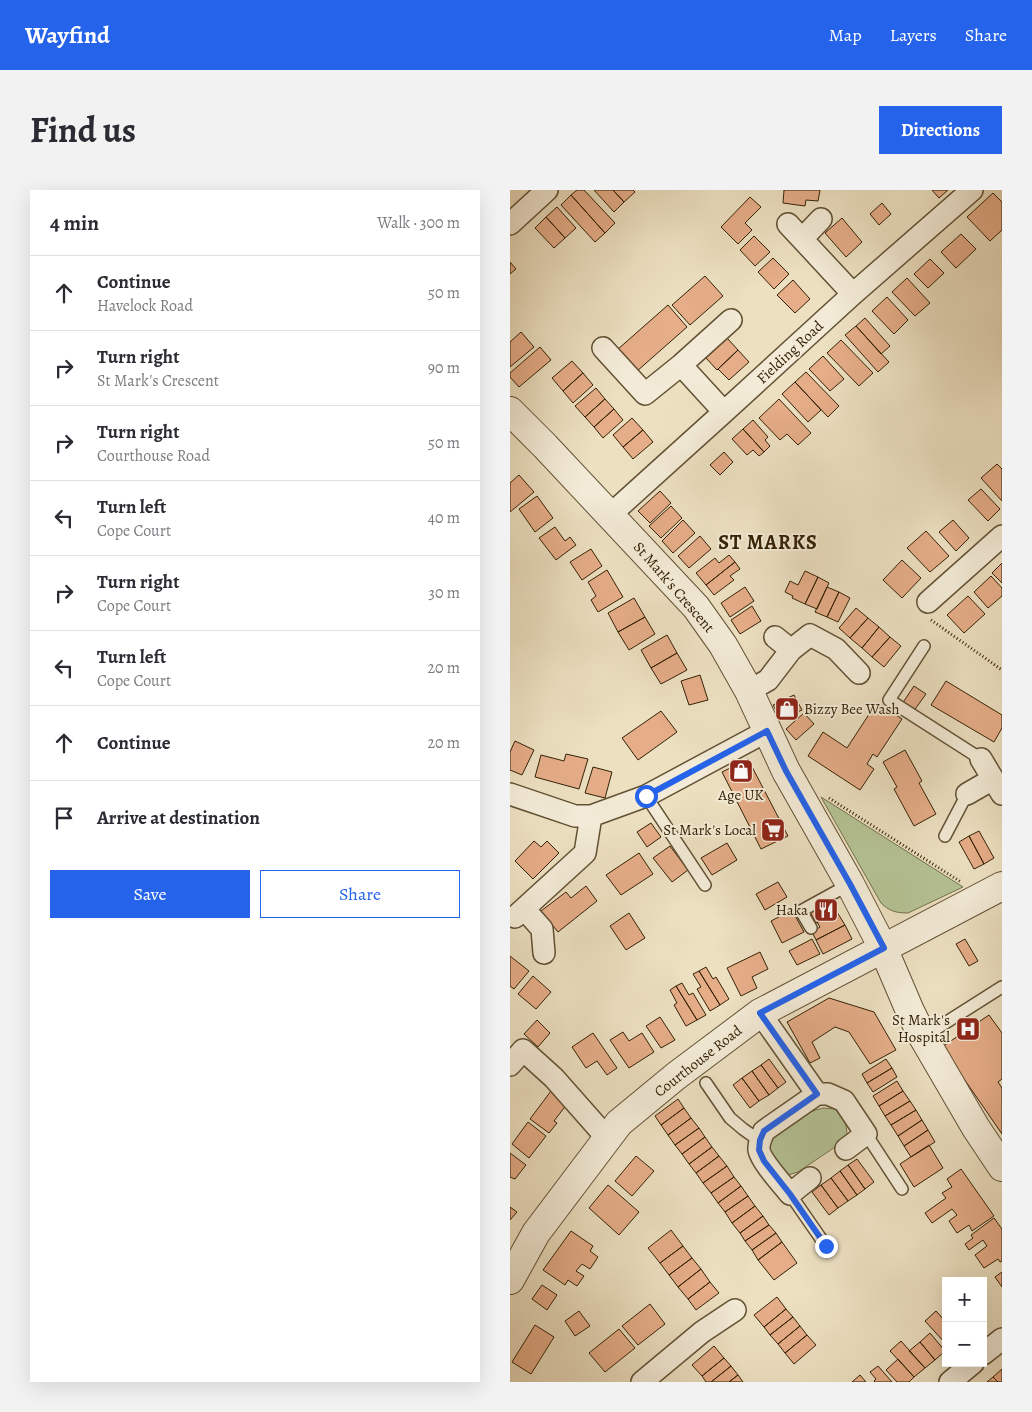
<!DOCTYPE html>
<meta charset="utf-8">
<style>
body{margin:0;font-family:Alegreya,serif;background:#f2f2f3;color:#2b2b33}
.controls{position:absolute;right:15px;bottom:15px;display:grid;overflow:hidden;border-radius:0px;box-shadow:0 5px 20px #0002}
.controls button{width:45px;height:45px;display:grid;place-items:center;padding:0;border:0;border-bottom:1px solid #e1e1e2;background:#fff;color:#2b2b33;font:25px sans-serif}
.stop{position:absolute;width:15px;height:15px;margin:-11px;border:4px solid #2563eb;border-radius:50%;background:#fff}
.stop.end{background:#2563eb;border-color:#fff;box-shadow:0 1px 5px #0008}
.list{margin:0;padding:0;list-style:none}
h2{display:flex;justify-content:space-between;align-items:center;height:65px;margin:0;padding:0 20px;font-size:21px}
h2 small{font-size:16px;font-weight:400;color:#7c7c81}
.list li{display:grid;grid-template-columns:32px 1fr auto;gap:15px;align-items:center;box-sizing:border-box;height:75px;padding:0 20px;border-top:1px solid #e1e1e2}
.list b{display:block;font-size:19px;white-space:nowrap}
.list p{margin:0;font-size:16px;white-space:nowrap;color:#7c7c81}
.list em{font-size:16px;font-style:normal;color:#7c7c81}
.actions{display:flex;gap:10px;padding:15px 20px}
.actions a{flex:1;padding:11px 0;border:1px solid #2563eb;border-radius:0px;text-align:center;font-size:18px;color:#2563eb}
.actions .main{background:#2563eb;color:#fff}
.icon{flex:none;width:28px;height:28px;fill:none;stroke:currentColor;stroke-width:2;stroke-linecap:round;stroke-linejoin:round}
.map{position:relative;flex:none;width:492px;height:1192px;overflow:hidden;border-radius:0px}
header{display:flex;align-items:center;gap:30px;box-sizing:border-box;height:70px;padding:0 25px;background:#2563eb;color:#fff}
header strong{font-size:24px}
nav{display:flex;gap:28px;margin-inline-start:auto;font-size:18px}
.intro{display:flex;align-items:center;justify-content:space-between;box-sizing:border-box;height:120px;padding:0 30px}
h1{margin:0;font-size:35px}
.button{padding:12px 22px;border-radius:0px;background:#2563eb;color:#fff;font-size:18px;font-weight:700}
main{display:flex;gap:30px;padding:0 30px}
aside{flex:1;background:#fff;border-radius:0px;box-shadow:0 5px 20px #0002}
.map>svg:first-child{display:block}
.green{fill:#b5c395;stroke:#74724d}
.building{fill:#e5ad88;stroke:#342105}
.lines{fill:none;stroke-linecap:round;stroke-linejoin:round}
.service-casing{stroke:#625134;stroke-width:14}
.minor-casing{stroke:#625134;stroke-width:24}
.tertiary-casing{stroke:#625134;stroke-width:30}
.path{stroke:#342105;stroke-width:3;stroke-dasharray:1 2.5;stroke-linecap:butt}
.service{stroke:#f3ebd7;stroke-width:11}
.minor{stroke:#f3ebd7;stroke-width:21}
.tertiary{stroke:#f3ebd7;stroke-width:28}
.route{stroke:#2563eb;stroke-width:6}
.labels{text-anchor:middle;stroke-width:4;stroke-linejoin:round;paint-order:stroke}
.street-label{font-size:15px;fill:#342105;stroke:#f3ebd7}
.poi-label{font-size:15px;fill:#342105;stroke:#f3ebd7;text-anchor:end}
.district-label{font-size:20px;font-weight:bold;letter-spacing:1px;fill:#342105;stroke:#f3ebd7}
</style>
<header>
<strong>Wayfind</strong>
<nav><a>Map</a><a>Layers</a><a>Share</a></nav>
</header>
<div class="intro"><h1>Find us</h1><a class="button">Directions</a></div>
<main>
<aside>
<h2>4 min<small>Walk · 300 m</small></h2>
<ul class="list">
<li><svg class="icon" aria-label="ahead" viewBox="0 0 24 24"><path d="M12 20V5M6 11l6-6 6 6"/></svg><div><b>Continue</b><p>Havelock Road</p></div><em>50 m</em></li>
<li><svg class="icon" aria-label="right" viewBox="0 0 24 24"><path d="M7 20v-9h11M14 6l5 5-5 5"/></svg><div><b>Turn right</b><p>St Mark's Crescent</p></div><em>90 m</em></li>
<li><svg class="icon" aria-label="right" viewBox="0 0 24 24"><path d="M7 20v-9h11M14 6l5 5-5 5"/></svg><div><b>Turn right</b><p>Courthouse Road</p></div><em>50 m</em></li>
<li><svg class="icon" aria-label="left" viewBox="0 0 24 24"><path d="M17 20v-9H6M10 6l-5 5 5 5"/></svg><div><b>Turn left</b><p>Cope Court</p></div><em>40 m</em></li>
<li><svg class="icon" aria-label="right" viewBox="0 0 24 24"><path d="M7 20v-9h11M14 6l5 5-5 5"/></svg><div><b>Turn right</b><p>Cope Court</p></div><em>30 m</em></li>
<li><svg class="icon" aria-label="left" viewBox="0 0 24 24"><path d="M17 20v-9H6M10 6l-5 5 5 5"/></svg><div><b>Turn left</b><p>Cope Court</p></div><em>20 m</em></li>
<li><svg class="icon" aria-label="ahead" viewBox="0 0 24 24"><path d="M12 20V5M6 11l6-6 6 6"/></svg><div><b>Continue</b></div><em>20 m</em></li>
<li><svg class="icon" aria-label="arrive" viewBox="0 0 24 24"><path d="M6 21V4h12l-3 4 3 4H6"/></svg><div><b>Arrive at destination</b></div></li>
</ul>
<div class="actions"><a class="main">Save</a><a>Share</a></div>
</aside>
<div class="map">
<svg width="492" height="1192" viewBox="0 0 492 1192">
<rect width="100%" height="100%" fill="#ece0c1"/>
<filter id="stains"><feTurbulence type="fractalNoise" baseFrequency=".004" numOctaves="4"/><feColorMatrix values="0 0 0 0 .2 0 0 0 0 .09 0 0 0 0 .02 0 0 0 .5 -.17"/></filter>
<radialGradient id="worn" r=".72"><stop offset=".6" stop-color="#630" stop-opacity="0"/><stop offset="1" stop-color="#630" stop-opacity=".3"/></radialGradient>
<path class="green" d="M311 607 453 697 398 723C386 723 379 721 371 713Z
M313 918 326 919 335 927 337 944 331 953 288 982 278 985 270 982 258 958 263 947 296 923Z"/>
<path class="building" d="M67 0H74L105 33 95 43 61 5Z
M84 0H103L114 12 104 22Z
M103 0H123L125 2 114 12Z
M274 0H310L308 11 296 10 295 16 273 13Z
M422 0H438L429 8Z
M483 3 492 12V40L480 51 457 27Z
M61 5 95 43 85 52 51 15Z
M240 7 251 17 235 33 242 40 228 54 211 37Z
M372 13 381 24 369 35 360 24Z
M47 17 66 38 55 48 36 27Z
M36 27 55 48 44 58 25 38Z
M332 28 352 52 336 67 315 43Z
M451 44 466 59 446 78 431 62Z
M244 46 260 62 245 76 230 60Z
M263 68 279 84 264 99 248 82Z
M420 69 434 83 418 98 404 84Z
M0 72 6 79 0 84Z
M195 86 213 106 180 135 162 115Z
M397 88 420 113 405 126 382 102Z
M283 90 300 109 285 123 267 105Z
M377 107 398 130 384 144 362 121Z
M158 115 177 137 126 182 107 160Z
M355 128 380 156 371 164 346 136Z
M346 136 379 172 368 182 335 145Z
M11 142 24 157 0 177V152Z
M217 148 228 160 207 180 196 168Z
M331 150 363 183 349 196 317 163Z
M30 157 41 170 9 197 0 187V183Z
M228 160 239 172 219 190 208 179Z
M313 166 334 189 320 201 299 179Z
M62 171 73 183 53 201 42 188Z
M296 182 329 216 318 227 285 192Z
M73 183 83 195 63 213 53 201Z
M285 192 311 220 298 232 272 204Z
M86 198 95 209 75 227 65 216Z
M95 209 104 219 84 237 75 227Z
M269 209 301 243 288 255 277 244 270 250 249 228Z
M104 219 113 230 93 248 84 237Z
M122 228 133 240 113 257 103 245Z
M243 230 258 247 255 250 260 256 254 262 233 239Z
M233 239 254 262 249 266 243 260 237 265 222 249Z
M133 240 143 252 123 269 113 257Z
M214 262 223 272 210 285 200 275Z
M487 274 492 279V311L471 288Z
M9 285 24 302 0 322V293Z
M471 299 490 319 478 331 458 310Z
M150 301 161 313 140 333 128 321Z
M27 306 43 328 25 342 9 319Z
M161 316 172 328 151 348 139 336Z
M173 330 185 343 163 363 152 351Z
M443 330 459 348 446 361 429 342Z
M45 337 55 351 60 347 66 355 46 370 29 348Z
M416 341 439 366 420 382 397 358Z
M190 346 201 359 179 378 168 366Z
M81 359 92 376 72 390 60 372Z
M219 365 225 372 196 395 186 383 205 368 209 373Z
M392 370 411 388 392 408 373 390Z
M225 372 230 379 220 386 224 390 204 405 196 395Z
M492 373V393L482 383Z
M97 380 113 407 88 422 81 410 86 406 78 392Z
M295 381 308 387 295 414 282 408 283 406 275 402 280 391 288 395Z
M481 386 492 398V406L478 418 464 402Z
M308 387 319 393 307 419 295 414Z
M235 397 244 411 220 427 211 413Z
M317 397 329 402 317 427 305 422Z
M329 402 340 408 328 432 317 427Z
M458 406 475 424 454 443 437 425Z
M124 408 135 427 108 442 98 423Z
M242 416 251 431 230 444 221 430Z
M346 418 358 428 340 448 329 438Z
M135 427 145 444 119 460 108 442Z
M358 428 369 437 352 458 340 448Z
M369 437 380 447 362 467 352 458Z
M157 445 167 463 141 478 131 460Z
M380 447 391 456 374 477 362 467Z
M167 463 177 480 151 494 141 478Z
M190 485 198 510 179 515 171 491Z
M436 491 492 525V538L484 552 421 515Z
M404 496 416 504 403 522 392 514Z
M284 505 292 520 271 530 263 515Z
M367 512 392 529 367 567 363 564 357 574 364 579 350 600 298 566 313 542 337 558Z
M151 521 167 542 128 570 112 548Z
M294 523 304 534 286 550 276 539Z
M5 551 24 560 12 585 0 580V562Z
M395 560 412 591 409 593 426 624 404 636 384 599 387 597 373 572Z
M56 564 78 569 69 599 25 587 31 565 54 571Z
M238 569 278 646 251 659 212 582Z
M83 577 102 582 95 608 75 603Z
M141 633 151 647 137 657 127 642Z
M469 641 484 668 474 674 459 646Z
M459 646 474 674 464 679 449 652Z
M24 651 31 657 37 651 49 663 23 689 5 671Z
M217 653 227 670 202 685 191 668Z
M160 656 178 680 162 692 143 668Z
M129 663 143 684 111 705 96 685Z
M268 692 277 707 255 720 246 704Z
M76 696 87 711 48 742 31 721 56 702 61 708Z
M320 709 327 722 306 733 299 720Z
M282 720 294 742 272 753 261 731Z
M327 722 335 735 306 750 302 742 310 737 307 732Z
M119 723 135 748 116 760 100 736Z
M335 735 342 749 313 764 306 750Z
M302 749 310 764 287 775 279 761Z
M455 749 468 771 459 776 446 754Z
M250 762 258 779 242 787 247 798 231 806 217 778Z
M0 766 19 781 4 799 0 796Z
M196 777 203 789 206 787 219 809 210 815 189 781Z
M189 781 210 815 200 821 187 799 191 797 183 784Z
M23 786 41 802 26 819 8 804Z
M172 793 179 805 183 803 196 825 187 830 166 796Z
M166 796 187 830 176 836 164 815 167 813 160 800Z
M319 808 364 822 386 860 360 874 339 842 325 837 302 852 310 868 300 873 277 832Z
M479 825 492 843V889L488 892 492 898V944L432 857Z
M150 827 165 850 151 858 136 836Z
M27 830 40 843 28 857 14 844Z
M113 842 119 851 132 843 144 862 119 878 100 850Z
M83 843 107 878 97 885 87 871 76 878 62 857Z
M259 869 276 892 268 898 251 875Z
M376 869 382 878 357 893 352 884Z
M251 875 268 898 259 905 242 881Z
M382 878 387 887 363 902 357 893Z
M242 881 259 905 249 911 232 888Z
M232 888 249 911 240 918 223 895Z
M387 891 393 901 369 916 363 906Z
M41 901 57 914 44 931 47 933 39 943 20 929Z
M393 901 400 911 375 926 369 916Z
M168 909 174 918 151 935 145 926Z
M400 911 406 920 381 935 375 926Z
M174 918 181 928 158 945 151 935Z
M406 920 412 930 388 946 381 935Z
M181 928 189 938 165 955 158 945Z
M412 930 418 940 394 956 388 946Z
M18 932 36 946 19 968 2 954Z
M189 938 195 947 172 964 165 955Z
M418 940 425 952 401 967 394 956Z
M195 947 202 957 179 974 172 964Z
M419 955 433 978 404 997 390 974Z
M202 957 209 966 186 983 179 974Z
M0 963 16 975 5 989 0 987Z
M126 966 144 981 122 1006 105 991Z
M209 966 217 976 193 993 186 983Z
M347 969 364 992 355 999 338 975Z
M338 975 355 999 347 1005 330 981Z
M217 976 224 987 201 1003 193 993Z
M451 979 484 1026 462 1041 459 1035 447 1043 439 1031 447 1025 442 1019 422 1033 415 1023 436 1008 432 1003 442 997 437 989Z
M330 981 347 1005 338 1011 321 988Z
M224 987 231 996 208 1013 201 1003Z
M321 988 338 1011 328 1018 311 995Z
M98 995 129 1022 109 1045 79 1018Z
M311 995 328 1018 319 1025 302 1002Z
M231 996 238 1006 215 1022 208 1013Z
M238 1006 245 1016 222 1033 215 1022Z
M245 1016 253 1026 230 1043 222 1033Z
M0 1017 7 1022 0 1030Z
M253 1026 259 1035 235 1051 230 1043Z
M484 1028 492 1039V1071L490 1072 488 1069 474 1078 465 1065 477 1056 473 1050 459 1060 455 1054 463 1048 461 1045Z
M259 1035 266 1043 242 1060 235 1051Z
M161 1040 173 1056 150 1073 138 1058Z
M61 1041 83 1056 80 1061 88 1067 80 1079 72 1074 66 1081 74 1086 67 1096 58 1090 55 1095 33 1080Z
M266 1043 272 1052 248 1070 242 1060Z
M272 1052 287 1073 264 1090 248 1070Z
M173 1056 182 1068 159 1085 150 1073Z
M182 1068 191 1079 168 1097 159 1085Z
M191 1079 200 1092 178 1109 168 1097Z
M492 1082V1097L485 1087Z
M200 1092 209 1103 186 1120 178 1109Z
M32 1095 47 1105 37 1120 22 1109Z
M267 1107 276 1119 254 1137 244 1125Z
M140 1114 155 1134 128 1155 112 1136Z
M276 1119 283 1127 260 1145 254 1137Z
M69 1121 80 1136 65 1146 55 1131Z
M426 1121 436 1132V1154L415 1131Z
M283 1127 290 1136 268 1154 260 1145Z
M25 1135 44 1147 21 1184 2 1172Z
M290 1136 297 1145 275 1163 268 1154Z
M109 1139 125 1158 95 1182 79 1163Z
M420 1143 435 1161 425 1170 410 1152Z
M297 1145 306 1155 284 1174 275 1163Z
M391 1151 415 1178 404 1187 380 1161Z
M410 1152 425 1170 415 1178 399 1161Z
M204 1156 214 1168 192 1186 182 1175Z
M214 1168 221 1176 201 1192H196L192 1186Z
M388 1169 404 1187 399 1192H387L376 1180Z
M221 1176 228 1185 219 1192H201Z
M368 1176 382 1192H365L364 1191 366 1189 360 1182Z
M492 1179V1192H488L483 1187Z
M228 1185 233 1192H219Z
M350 1185 356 1192H342Z
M483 1187 488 1192H477Z"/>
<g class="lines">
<defs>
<path id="service" d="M414 456 379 510 471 569
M136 606 195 695
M435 646 457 604
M301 738 291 721 340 694
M413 847 492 797
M196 893 220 928 233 939 250 951
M356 944 392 999
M280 1004 316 1056"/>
<path id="minor" d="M0 34 37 0
M278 34 343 104
M292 49 311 29
M93 158 135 204 171 175 221 130
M171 175 214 222
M100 325 214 222 343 104 462 0
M418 412 492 346
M265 447 281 460
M239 501 258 490 281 460 300 445 326 459 349 483
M471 569 492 604
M0 604 65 626H81L136 606 257 541
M457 604 483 589
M15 720 32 739 34 763
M5 727 75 663 81 626
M250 823 307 904 254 941C252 946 248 954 249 960 251 971 272 994 280 1004L300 988
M0 875 13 860 44 888 97 948
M307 904H318L334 911 356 944 336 959
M473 1164 492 1149
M132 1192 192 1142 225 1120
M440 1192 463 1173"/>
<path id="tertiary" d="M0 221 35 256 186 417 213 455 239 501 276 581 340 694 373 758 400 821 413 847 466 938 492 977
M0 1090 26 1043 109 933 166 886 250 823 492 696"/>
</defs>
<use href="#service" class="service-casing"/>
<use href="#minor" class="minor-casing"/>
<use href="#tertiary" class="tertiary-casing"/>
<path class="path" d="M421 430 492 480
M319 608 451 692"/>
<use href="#service" class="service"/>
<use href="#minor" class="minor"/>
<use href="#tertiary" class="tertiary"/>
</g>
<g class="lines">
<path class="route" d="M136 606 257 541 276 581 340 694 374 758 250 823 307 904 254 941 250 950 249 960 254 971 280 1004 316 1056"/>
</g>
<defs>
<symbol id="shop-square" viewBox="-11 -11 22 22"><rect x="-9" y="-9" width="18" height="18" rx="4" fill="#8f2418" stroke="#f3ebd7"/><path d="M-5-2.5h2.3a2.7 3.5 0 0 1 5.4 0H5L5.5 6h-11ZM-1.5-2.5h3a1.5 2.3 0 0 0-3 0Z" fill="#fff"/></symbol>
<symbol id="supermarket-square" viewBox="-11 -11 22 22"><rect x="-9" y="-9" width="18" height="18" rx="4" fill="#8f2418" stroke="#f3ebd7"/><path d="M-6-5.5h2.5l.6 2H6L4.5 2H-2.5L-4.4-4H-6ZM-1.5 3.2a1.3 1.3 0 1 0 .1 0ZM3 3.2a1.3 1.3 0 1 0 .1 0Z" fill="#fff"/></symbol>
<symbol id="restaurant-square" viewBox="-11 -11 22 22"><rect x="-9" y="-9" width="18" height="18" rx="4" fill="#8f2418" stroke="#f3ebd7"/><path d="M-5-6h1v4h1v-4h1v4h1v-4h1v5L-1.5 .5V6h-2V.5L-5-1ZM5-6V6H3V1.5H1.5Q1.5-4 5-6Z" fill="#fff"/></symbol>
<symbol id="hospital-square" viewBox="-11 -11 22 22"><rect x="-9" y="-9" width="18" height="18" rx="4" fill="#8f2418" stroke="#f3ebd7"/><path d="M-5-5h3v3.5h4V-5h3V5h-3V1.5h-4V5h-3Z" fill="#fff"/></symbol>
</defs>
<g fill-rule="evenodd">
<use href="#shop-square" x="263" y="505" width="28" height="28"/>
<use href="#shop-square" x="217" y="567" width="28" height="28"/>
<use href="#supermarket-square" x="249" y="626" width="28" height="28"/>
<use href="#restaurant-square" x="302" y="706" width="28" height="28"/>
<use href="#hospital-square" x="444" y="825" width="28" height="28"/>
</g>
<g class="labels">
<g class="street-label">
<text transform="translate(280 162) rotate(-43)" y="5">Fielding Road</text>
<text transform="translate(164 397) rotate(49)" y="5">St Mark's Crescent</text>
<text transform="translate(188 871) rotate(-38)" y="5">Courthouse Road</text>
</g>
<g class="poi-label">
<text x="294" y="524" text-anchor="start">Bizzy Bee Wash</text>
<text x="231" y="610" text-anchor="middle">Age UK</text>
<text x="246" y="645">St Mark's Local</text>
<text x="298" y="725">Haka</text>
<text x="440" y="835">St Mark's<tspan x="440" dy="17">Hospital</tspan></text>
</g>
<g class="district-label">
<text x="258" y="359">ST MARKS</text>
</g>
</g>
<rect width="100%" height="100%" filter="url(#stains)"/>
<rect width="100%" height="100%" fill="url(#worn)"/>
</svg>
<div class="controls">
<button>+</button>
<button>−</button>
</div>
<div class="stop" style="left:136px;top:606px"></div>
<div class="stop end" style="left:316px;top:1056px"></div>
</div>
</main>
